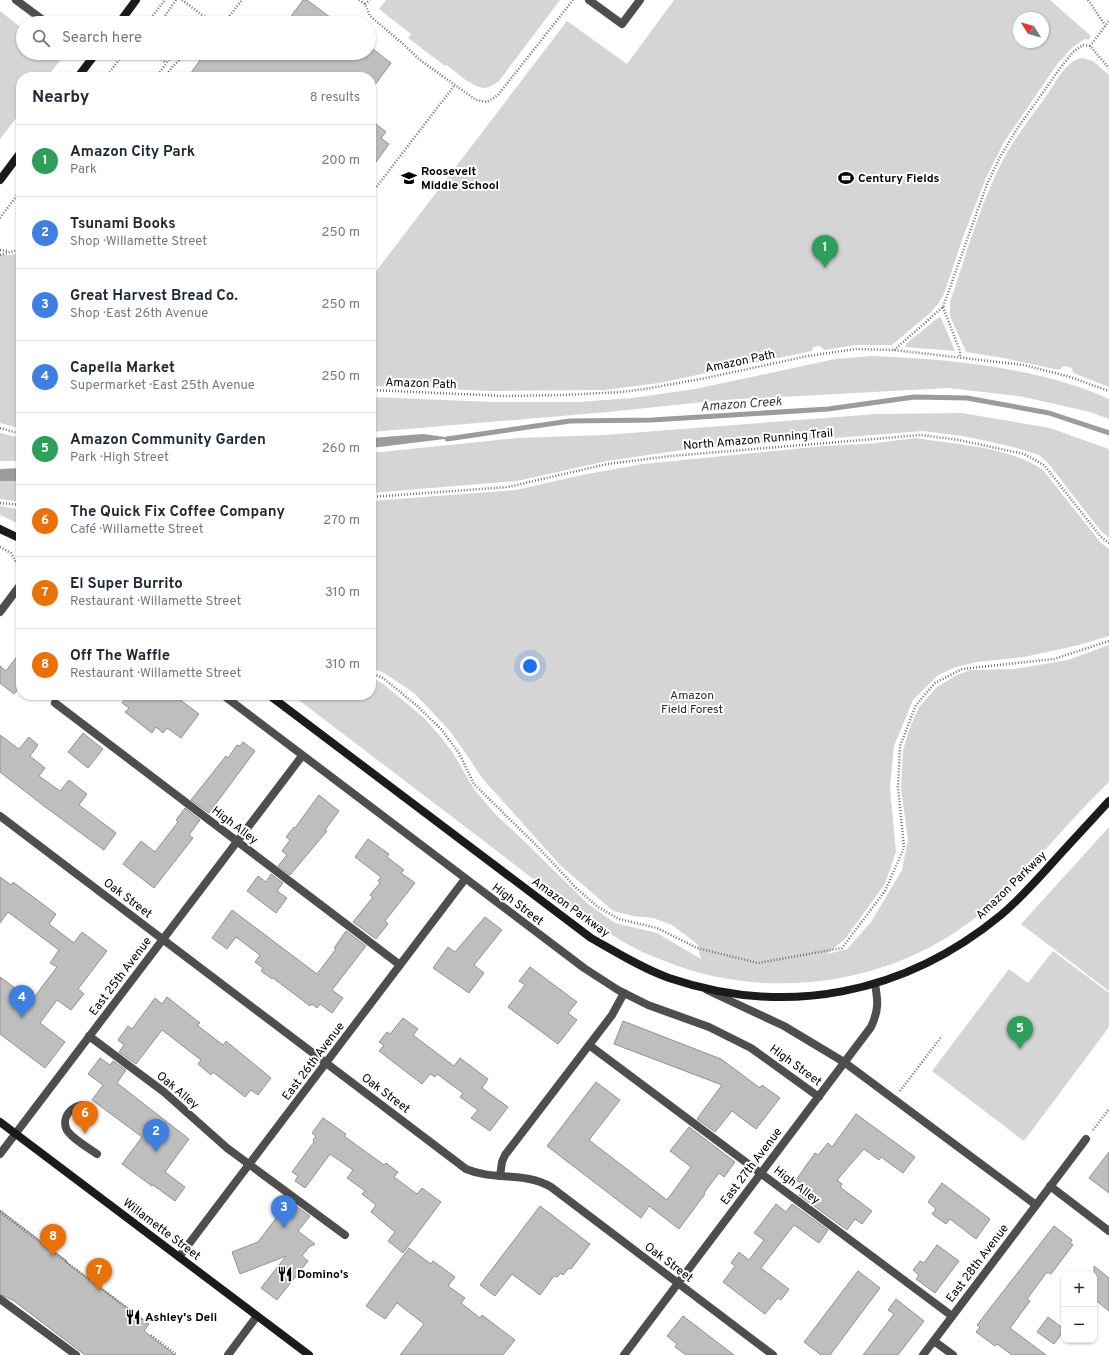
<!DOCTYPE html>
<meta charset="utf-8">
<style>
body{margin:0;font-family:Overpass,sans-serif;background:#f2f2f3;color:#1f2937}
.controls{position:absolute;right:12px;bottom:12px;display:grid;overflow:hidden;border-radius:8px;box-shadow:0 1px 3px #0004}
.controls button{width:36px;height:36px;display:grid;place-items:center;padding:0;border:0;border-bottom:1px solid #e0e1e3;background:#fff;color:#1f2937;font:20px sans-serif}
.compass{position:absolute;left:1013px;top:12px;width:36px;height:36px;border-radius:50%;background:#fff;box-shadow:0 1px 3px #0004;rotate:307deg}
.you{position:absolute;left:530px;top:666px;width:14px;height:14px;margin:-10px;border:3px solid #fff;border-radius:50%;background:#1a73e8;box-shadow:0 0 0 6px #1a73e833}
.badge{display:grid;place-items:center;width:26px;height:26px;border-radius:50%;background:#ea580c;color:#fff;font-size:13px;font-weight:700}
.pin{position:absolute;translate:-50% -33px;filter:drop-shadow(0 1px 2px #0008)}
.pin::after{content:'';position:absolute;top:21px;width:14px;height:12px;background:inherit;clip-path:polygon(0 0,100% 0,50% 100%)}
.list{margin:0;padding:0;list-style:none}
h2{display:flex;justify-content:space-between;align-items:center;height:52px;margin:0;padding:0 16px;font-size:17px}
h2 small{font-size:13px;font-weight:400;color:#747a83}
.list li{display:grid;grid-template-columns:26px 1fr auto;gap:12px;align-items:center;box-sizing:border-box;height:72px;padding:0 16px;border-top:1px solid #e0e1e3}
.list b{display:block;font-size:15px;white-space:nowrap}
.list p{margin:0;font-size:13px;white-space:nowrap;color:#747a83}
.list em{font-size:13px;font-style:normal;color:#747a83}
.icon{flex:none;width:22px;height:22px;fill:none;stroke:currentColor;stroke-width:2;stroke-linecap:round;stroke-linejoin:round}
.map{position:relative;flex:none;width:1109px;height:1355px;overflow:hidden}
.search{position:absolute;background:#fff;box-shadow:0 1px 3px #0004;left:16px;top:16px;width:360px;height:44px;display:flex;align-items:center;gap:10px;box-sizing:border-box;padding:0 14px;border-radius:22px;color:#747a83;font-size:15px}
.panel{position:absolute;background:#fff;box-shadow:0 1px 3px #0004;left:16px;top:72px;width:360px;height:628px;border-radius:16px}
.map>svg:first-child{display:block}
.green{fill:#d5d5d5;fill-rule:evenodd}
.water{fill:#9c9c9c}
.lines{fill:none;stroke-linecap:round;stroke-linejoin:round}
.stream{stroke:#9c9c9c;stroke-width:5}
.building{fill:#bebebe;stroke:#929292}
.path{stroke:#707070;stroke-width:2.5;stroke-dasharray:1 2;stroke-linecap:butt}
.lane{stroke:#4e4e4e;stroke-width:8}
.street{stroke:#4e4e4e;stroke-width:8}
.secondary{stroke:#1b1b1b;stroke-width:8}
.labels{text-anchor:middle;stroke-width:4;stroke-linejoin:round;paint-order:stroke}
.poi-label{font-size:12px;font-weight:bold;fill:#000;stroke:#fff;text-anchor:start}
.street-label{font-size:12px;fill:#000;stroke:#fff}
.park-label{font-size:12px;fill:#2c2c2c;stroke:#fff}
.water-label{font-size:13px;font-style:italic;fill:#3d3d3d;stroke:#fff}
</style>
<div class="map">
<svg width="1109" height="1355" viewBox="0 0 1109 1355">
<rect width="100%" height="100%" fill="#fff"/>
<path class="green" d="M386 0H560L499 81C495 84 490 87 485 88 473 88 456 72 447 65L445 66 408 38 411 34 379 9Z
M674 0H1050L1091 36 1089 40 1085 39 1073 47 1058 63 1004 142 986 178 963 237 944 294 938 304 930 313 892 345H856L824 350 820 346 813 347 812 351 659 383 605 390 491 391 425 388 423 384H416L412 388 371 386V278L567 21 627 64ZM1019 18H1043V42H1019Z
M0 11 23 29V53H55L62 58 47 77H21V112L0 139Z
M1082 58 1093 61 1109 75V387L1073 373 1072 368 1064 366 1059 370 1003 358 966 352 950 316V302C965 258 978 211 999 168 1011 142 1032 116 1049 92 1057 80 1066 61 1082 58Z
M21 252V429L0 423V255H10Z
M939 317 941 318 955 351 905 347 907 343Z
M871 356C948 359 1038 367 1109 399V419L1090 412 1019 396 948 388 723 400 608 412 371 432V397L493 402H578L632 398 695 389 835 359Z
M962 413 1050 428 1109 449V538L1100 530 1048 463 1039 455 1009 446 963 436 923 431 682 450 607 461 517 481 371 493V453L517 438 604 435 877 414Z
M0 433 21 438V461H0Z
M916 438C956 445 1009 446 1043 470L1101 543 1109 549V636L1079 645 1024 657 976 662 953 668 937 676 913 700 894 746 890 787 896 852 885 884 845 939 827 954 847 949 871 922 902 870 908 840 901 789 903 750 909 730 919 707 937 687 955 676 970 670 1015 669 1068 660 1109 645V782C1063 826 1025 878 975 918 890 985 768 1002 667 962 658 958 649 955 640 951 583 921 532 877 480 838 417 790 355 743 292 695H371V677L382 683 423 717 440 736 453 753 474 789 496 815 520 837 588 904 615 923 657 933 701 959 697 944 672 925 653 918 633 916 613 911 560 865 482 778 469 758 450 731 414 693 384 673 371 668V501L516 490 582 475 643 464 824 446 867 444Z
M0 481H21V502L0 499Z
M0 506 21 510V525L0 515Z
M1109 827V991L1021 924Z
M1053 951 1109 993V1027L1024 1141 932 1071 1009 969 1028 983Z"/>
<path class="water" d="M423 434 453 438 371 448V438Z
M21 468V481H0V469Z"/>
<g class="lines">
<path class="stream" d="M447 439 570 421 652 420 828 409 914 397 967 398 1049 413 1109 433"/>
</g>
<path class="building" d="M303 0H307L338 23H286Z
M369 46 391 63 371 90V77H188L205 53H369Z
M371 120 386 132 381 138 389 144 371 169Z
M21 651V686L14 694 0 683V666L6 671Z
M128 695H174L199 714 181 738 167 728 163 733 156 727 152 733 125 712 129 708 122 703Z
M83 733 103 749 88 768 68 752Z
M0 735 19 749 29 737 38 745 30 756 45 768 39 776 60 791 69 780 87 794 79 805 116 833 104 850 44 806 0 772Z
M243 742 255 751 209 813 191 800 226 756 228 758 237 745 240 746Z
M319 795 339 811 325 830 327 831 290 875 278 866 287 855 282 851 290 840 286 837 294 827 295 828Z
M185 808 200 820 189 835 193 838 154 888 123 864 141 841 155 852 178 822 176 820Z
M368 839 389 854 387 857 404 870 401 873 415 883 385 921 388 924 376 939 353 922 373 897 370 895 380 883 378 881 381 877 355 857Z
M271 874 283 883 277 891 287 898 276 913 247 891 258 876 266 882Z
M0 877 11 885 13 882 56 914 49 924 74 943 82 932 107 951 78 989 84 994 71 1010 57 1000 40 1023 65 1042 45 1068 0 1034V977L32 1000 57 967 50 963 59 950 8 912 0 923Z
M232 910 317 974 336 949 334 948 346 931 366 946 332 990 343 998 332 1013 320 1004 317 1008 312 1004 310 1006 273 978 272 979 261 971 263 968 255 962 260 955 236 937 227 949 212 938Z
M485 917 502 930 474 965 484 973 469 993 433 968 448 947 455 952Z
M530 967 577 1002 568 1013 577 1020 558 1044 508 1007 525 985 519 981Z
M167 997 200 1023 197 1025 223 1045 226 1041 271 1078 258 1095 251 1090 245 1097 213 1072 211 1075 198 1064 201 1060 162 1030 136 1064 119 1052 124 1045 118 1040 128 1026 132 1029 155 998 162 1004Z
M403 1018 418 1029 413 1035 454 1066 460 1058 488 1079 482 1088 508 1107 490 1131 471 1118 478 1110 460 1097 463 1093 437 1074 435 1077 430 1074 422 1084 379 1051 384 1045 379 1042 387 1032 390 1034Z
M623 1021 721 1059 760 1088 762 1085 780 1098 756 1129 732 1111 715 1132 697 1119 722 1085 614 1044Z
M100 1058 110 1065 113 1061 126 1070 117 1083 189 1139 165 1172 185 1187 175 1201 153 1185 152 1186 122 1164 142 1137 92 1100 103 1085 88 1074Z
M596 1082 620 1100 589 1140 667 1200 691 1167 670 1151 689 1127 735 1162 724 1177 719 1173 704 1193 705 1194 679 1229 649 1206 641 1218 547 1146Z
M856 1114 915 1157 903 1173 881 1157 879 1160 864 1149 837 1180 842 1184 840 1187 872 1211 862 1224 855 1219 847 1230 799 1195 801 1193 796 1189 801 1183 796 1180 815 1153 818 1155 828 1143 832 1147Z
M323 1118 346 1134 344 1136 384 1165 386 1163 398 1172 394 1177 417 1194 422 1188 441 1202 403 1253 388 1241 395 1232 371 1212 376 1205 362 1194 365 1191 347 1178 353 1170 330 1154 305 1188 295 1181 298 1176 292 1172 314 1142 313 1140 316 1136 312 1133Z
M1109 1152V1193L1089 1178Z
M942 1183 990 1219 976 1239 950 1219 946 1224 932 1214 936 1209 928 1202Z
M289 1201 310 1216 298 1231 315 1244 309 1247 302 1256 308 1261 277 1300 261 1288 286 1256 240 1274 232 1252 258 1242Z
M776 1204 786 1212 792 1204 828 1230 819 1243 794 1225 761 1268 789 1289 781 1300 778 1298 765 1314 723 1282 735 1266 731 1263 739 1252 749 1260 764 1240 754 1233Z
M540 1206 590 1244 571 1269 569 1268 563 1275 561 1273 557 1277 554 1276 540 1295 512 1274 495 1296 480 1285Z
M0 1210 67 1261 66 1262 149 1324 144 1331 175 1355H85L14 1301 0 1294Z
M1054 1226 1072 1240 1070 1243 1073 1245 1051 1274 1047 1272 1027 1299 1030 1301 1010 1328 1046 1355H1012L997 1344 995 1346 976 1332 980 1327 977 1325Z
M937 1245 959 1261 935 1293 916 1279 919 1275 913 1270 920 1261 924 1263Z
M409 1248 431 1264 433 1261 455 1277 448 1286 465 1298 461 1303 480 1318 482 1315 515 1340 503 1355H400L424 1324 397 1303 385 1319 366 1306Z
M1094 1266 1109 1278V1311L1094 1299Z
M858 1271 880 1288 830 1355H821L804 1342Z
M896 1299 924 1321 898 1355H863L894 1314 888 1310Z
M683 1316 734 1355H686L675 1347 677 1344 667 1336Z
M1048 1317 1064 1329V1331L1054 1344 1037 1332Z"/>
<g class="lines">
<path class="path" d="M182 0 213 23
M359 0 365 4 370 16 403 44 420 60 476 100 487 102 498 95 573 0
M1088 0 1105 25
M365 4 370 0
M147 23 165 0
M160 23 176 0
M198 23 203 16
M220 23 227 19 242 0
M1090 46 1109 21
M155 53 166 63
M106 77 124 53
M156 77 174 53
M165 77 173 66 187 53
M371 194 454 86
M0 218 21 190
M0 250 7 251
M0 255 21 249
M943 307 960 351V357
M894 350 943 307 987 184 1000 157 1017 129 1061 67 1073 52 1083 45 1090 46 1109 68
M371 390 505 396 564 395 621 392 645 389 706 378 808 356 856 349 894 350 1024 365 1070 377 1109 391
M0 428 21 434
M371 497 508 487 607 464 671 456 921 435 959 440 1024 454 1044 465 1101 537 1109 543
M0 503 21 505
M0 547 11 553 21 571
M371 673 383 678 416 705 441 729 459 753 474 784 537 846 575 887 598 907 619 919 657 928 697 948 758 963 842 948 885 891 904 848 898 787 900 746 916 705 935 683 962 669 1054 659 1109 641
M900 1091 942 1036
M1093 1130 1109 1109
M0 1212 147 1323
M151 1335 177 1355"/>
<path class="lane" d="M16 0 47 23
M589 0 622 24 640 0
M55 703 400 965
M89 1036 164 1092 227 1148 345 1235
M589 1045 952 1316
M90 1107C79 1100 61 1113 66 1128 68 1136 90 1149 97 1154
M500 1176 502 1162 505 1155 612 1015 624 993
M0 1299 76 1355
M228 1355 257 1316"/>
<path class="street" d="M0 612 21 584
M223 695 584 968 618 990 648 1005 709 1027 751 1048 819 1097
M0 816 466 1169C494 1181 523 1171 551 1187L773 1355
M707 990 784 1026 844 1062 1036 1205
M0 1154 302 756
M1050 1186 1109 1231
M179 1257 465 879
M934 1341 953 1355
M624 1355 871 1027C879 1010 878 1001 875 984
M923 1355 1086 1139"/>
<path class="secondary" d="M119 23 136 0
M78 77 96 53
M0 180 21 152
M0 529 21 539
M269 695 591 938C616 952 641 968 669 978 787 1018 905 994 1001 915 1020 899 1037 880 1054 861 1072 841 1091 821 1109 801
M0 1122 309 1355"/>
</g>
<defs>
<symbol id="school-bare" viewBox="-9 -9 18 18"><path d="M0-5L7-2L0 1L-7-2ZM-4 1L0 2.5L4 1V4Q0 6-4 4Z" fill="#000" stroke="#fff" stroke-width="2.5" paint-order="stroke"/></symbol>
<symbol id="stadium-bare" viewBox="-9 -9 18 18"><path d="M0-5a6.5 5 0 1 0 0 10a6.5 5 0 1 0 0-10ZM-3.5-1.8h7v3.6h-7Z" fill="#000" stroke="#fff" stroke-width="2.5" paint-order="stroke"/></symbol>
<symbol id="restaurant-bare" viewBox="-9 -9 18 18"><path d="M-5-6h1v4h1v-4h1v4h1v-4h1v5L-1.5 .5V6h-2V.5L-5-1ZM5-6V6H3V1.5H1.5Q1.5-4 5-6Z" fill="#000" stroke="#fff" stroke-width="2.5" paint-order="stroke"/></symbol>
</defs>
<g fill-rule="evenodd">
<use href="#school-bare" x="398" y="167" width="22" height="22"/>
<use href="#stadium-bare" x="835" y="167" width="22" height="22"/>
<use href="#restaurant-bare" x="274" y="1263" width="22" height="22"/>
<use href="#restaurant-bare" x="122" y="1306" width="22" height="22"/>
</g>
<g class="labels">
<g class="poi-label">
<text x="421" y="175">Roosevelt<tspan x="421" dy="14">Middle School</tspan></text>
<text x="858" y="182">Century Fields</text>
<text x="297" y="1278">Domino's</text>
<text x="145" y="1321">Ashley's Deli</text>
</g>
<g class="street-label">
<text transform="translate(740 361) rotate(-12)" y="4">Amazon Path</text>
<text transform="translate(421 383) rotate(2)" y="4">Amazon Path</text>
<text transform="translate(758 439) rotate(-5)" y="4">North Amazon Running Trail</text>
<text transform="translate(235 825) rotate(37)" y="4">High Alley</text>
<text transform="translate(1011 885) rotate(-44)" y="4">Amazon Parkway</text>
<text transform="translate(128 898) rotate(37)" y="4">Oak Street</text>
<text transform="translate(518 904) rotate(37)" y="4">High Street</text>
<text transform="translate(571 907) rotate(36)" y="4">Amazon Parkway</text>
<text transform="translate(120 976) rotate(-53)" y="4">East 25th Avenue</text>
<text transform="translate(313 1061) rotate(-53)" y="4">East 26th Avenue</text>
<text transform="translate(796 1065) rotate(36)" y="4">High Street</text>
<text transform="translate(178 1090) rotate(40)" y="4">Oak Alley</text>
<text transform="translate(386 1093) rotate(37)" y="4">Oak Street</text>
<text transform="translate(751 1166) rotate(-53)" y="4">East 27th Avenue</text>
<text transform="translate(797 1185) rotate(37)" y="4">High Alley</text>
<text transform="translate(162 1229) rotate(37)" y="4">Willamette Street</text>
<text transform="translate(669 1262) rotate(37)" y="4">Oak Street</text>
<text transform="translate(977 1263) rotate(-53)" y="4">East 28th Avenue</text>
</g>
<g class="park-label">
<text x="692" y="699">Amazon<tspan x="692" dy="14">Field Forest</tspan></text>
</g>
<g class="water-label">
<text transform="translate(741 403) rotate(-4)" y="5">Amazon Creek</text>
</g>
</g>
</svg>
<div class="controls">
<button>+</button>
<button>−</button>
</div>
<svg class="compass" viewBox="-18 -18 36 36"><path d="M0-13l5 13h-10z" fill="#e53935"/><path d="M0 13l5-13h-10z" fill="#747a83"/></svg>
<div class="you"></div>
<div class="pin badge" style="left:825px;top:268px;background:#2e9e5b">1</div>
<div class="pin badge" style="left:156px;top:1152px;background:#3f7fe0">2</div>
<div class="pin badge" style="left:284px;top:1228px;background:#3f7fe0">3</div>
<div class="pin badge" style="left:22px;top:1018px;background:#3f7fe0">4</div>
<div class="pin badge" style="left:1020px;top:1049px;background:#2e9e5b">5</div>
<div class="pin badge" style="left:85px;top:1134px;background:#e8710a">6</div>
<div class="pin badge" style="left:99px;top:1291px;background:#e8710a">7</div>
<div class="pin badge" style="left:53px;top:1257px;background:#e8710a">8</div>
<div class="search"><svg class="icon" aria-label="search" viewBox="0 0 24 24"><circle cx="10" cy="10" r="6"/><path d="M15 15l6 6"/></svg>Search here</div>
<section class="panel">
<h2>Nearby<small>8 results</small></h2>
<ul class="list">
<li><span class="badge" style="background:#2e9e5b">1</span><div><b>Amazon City Park</b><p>Park</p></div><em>200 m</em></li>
<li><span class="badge" style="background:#3f7fe0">2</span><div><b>Tsunami Books</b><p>Shop · Willamette Street</p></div><em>250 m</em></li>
<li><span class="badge" style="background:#3f7fe0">3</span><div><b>Great Harvest Bread Co.</b><p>Shop · East 26th Avenue</p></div><em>250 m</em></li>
<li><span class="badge" style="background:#3f7fe0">4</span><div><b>Capella Market</b><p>Supermarket · East 25th Avenue</p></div><em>250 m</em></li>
<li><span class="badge" style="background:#2e9e5b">5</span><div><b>Amazon Community Garden</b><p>Park · High Street</p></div><em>260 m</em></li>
<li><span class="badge" style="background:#e8710a">6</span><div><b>The Quick Fix Coffee Company</b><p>Café · Willamette Street</p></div><em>270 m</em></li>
<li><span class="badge" style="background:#e8710a">7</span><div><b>El Super Burrito</b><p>Restaurant · Willamette Street</p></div><em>310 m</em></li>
<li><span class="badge" style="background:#e8710a">8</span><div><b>Off The Waffle</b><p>Restaurant · Willamette Street</p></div><em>310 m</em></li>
</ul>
</section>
</div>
